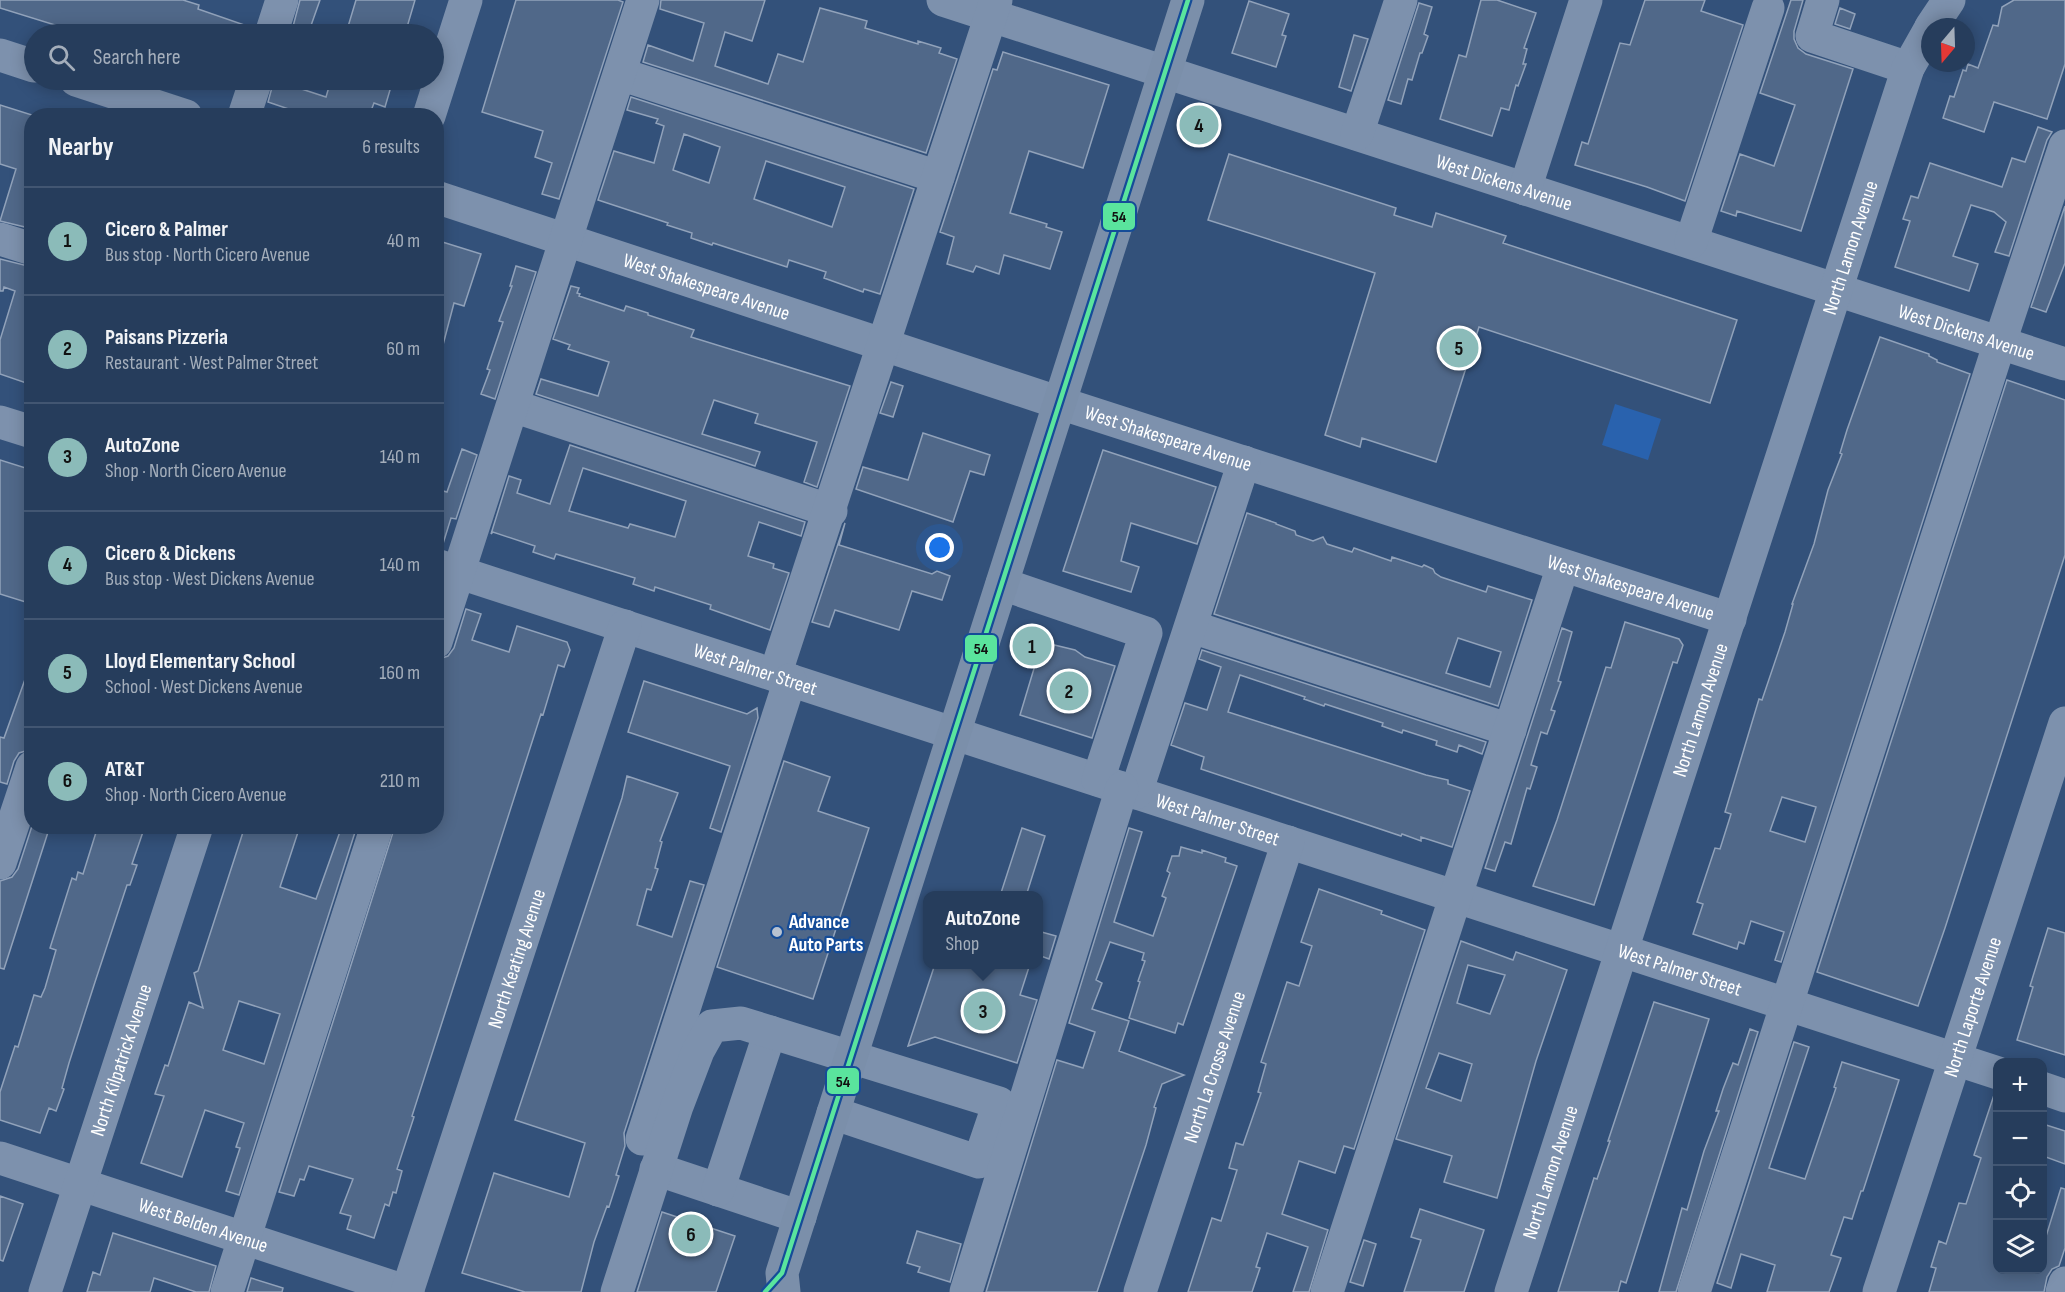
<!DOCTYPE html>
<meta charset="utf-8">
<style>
body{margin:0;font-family:"Sofia Sans Condensed",sans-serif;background:#324865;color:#f1f3f6}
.controls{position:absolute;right:18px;bottom:18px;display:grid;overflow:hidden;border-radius:12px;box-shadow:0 3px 15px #0003}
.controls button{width:54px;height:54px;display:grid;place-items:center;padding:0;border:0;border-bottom:2px solid #425672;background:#263d5c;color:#f1f3f6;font:30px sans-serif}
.compass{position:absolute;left:1921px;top:18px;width:54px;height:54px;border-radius:50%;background:#263d5c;box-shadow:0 3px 15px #0003;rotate:199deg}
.you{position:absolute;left:940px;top:548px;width:21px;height:21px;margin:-15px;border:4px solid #fff;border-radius:50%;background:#1a73e8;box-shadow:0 0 0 9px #1a73e833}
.badge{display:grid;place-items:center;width:39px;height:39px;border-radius:50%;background:#8bbbb9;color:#111;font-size:20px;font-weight:700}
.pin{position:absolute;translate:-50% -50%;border:3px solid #fff;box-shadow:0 2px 6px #0006}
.popup{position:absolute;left:923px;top:891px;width:120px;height:78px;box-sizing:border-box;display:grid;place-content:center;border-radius:12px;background:#263d5c;filter:drop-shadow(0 2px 4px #0005);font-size:20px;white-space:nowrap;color:#a4aebb}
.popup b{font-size:22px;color:#f1f3f6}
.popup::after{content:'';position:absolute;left:50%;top:100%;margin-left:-12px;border:12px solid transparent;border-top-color:#263d5c}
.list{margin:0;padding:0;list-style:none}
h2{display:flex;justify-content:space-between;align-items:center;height:78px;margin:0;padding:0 24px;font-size:26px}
h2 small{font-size:20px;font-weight:400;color:#a4aebb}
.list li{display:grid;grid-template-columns:39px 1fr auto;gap:18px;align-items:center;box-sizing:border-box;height:108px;padding:0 24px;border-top:2px solid #425672}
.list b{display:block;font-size:22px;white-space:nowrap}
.list p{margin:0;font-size:20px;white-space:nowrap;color:#a4aebb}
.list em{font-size:20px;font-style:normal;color:#a4aebb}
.icon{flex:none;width:33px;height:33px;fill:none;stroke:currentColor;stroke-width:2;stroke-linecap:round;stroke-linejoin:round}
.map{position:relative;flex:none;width:2065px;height:1292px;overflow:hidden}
.search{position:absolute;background:#263d5c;box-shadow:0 3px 15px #0003;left:24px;top:24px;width:420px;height:66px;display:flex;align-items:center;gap:15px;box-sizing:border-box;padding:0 21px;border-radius:33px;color:#a4aebb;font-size:22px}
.panel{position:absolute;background:#263d5c;box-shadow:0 3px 15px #0003;left:24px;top:108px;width:420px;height:726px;border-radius:24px}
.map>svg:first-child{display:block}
.green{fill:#2962ae}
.building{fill:#506889;stroke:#91a2ba;stroke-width:1.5;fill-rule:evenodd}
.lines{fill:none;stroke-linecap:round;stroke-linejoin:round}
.minor{stroke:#7d91ad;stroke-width:33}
.major{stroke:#7b8faa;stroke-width:33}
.bus-1-casing{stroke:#154c98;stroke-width:9}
.bus-1{stroke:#5ae49d;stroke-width:4.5}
.poi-dot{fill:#b8c2d0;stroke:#154c98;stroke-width:2}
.labels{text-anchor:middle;stroke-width:4.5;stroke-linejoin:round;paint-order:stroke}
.street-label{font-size:20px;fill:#fff;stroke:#154c98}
.poi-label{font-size:20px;font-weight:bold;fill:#fff;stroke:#154c98;text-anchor:start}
.line-badge{stroke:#154c98;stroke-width:2}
.pale-badge-label{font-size:16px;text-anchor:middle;font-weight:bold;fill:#111}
</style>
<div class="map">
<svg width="2065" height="1292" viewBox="0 0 2065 1292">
<rect width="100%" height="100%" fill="#33517a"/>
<path class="green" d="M1615 404 1661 419 1648 460 1602 445Z"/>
<path class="building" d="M0 0H183L199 5 198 9 253 28V34H84L0 8Z
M300 0H320L308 34H291Z
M356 0H415L405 34H360L347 30Z
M516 0H618L623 2 559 199 542 194 552 163 535 157 543 131 482 112Z
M661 0H765L752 41 725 32 715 66 768 84 778 54 803 62 820 8 867 21 865 28 918 44V41L941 48 939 53 957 59 926 153 643 62 648 45 693 61 704 23 660 9Z
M1481 0H1497L1536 13 1524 48 1527 49 1523 64H1526L1518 86 1516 85 1509 110 1501 108 1492 136 1440 119 1459 55 1466 57Z
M1645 0H1705L1701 11 1743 25 1685 201 1647 187 1575 165 1582 142 1588 144 1620 43 1630 45Z
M1791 0H1803L1794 31V39L1798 48 1806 54 1853 69 1801 231 1737 211 1736 216 1721 211 1740 154 1774 166 1795 105 1760 93Z
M2014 0H2065V64L2047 119 1994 102 1984 132 1943 118 1950 96 1954 97 1963 70 1966 71 1968 64 1978 68 1993 25 1998 26 2002 7Z
M1249 1 1289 14 1282 35 1286 36 1276 67 1232 53Z
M1419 3 1432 7 1424 34 1428 36 1422 53H1420L1412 80 1408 79 1401 104 1388 100Z
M1840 8 1855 14 1850 29 1835 24Z
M1354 35 1368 39 1351 91 1339 87Z
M1003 52 1109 85 1083 168 1029 151 1010 213 1047 224 1046 227 1062 232 1050 269 1004 255 999 274 976 266 973 272 947 264 954 237 940 232 993 69 997 70Z
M274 80 326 97 331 80H376L384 82 390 90 385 107 374 103 369 116H309L268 102Z
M631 97 914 189 880 294 864 289 863 292 824 278 826 272 789 260 787 267 713 243 712 245 691 238 692 233 667 225 668 223 598 200 614 151 654 163 664 126 656 123 658 119 627 110ZM684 134 720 147 709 183 673 170ZM766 161 845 187 832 227 754 199Z
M0 105 32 115V210L25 227 0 221 16 169 0 164Z
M2038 127 2052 132 2047 140 2009 256 1995 252 2006 222 1994 212 1971 205 1953 256 1978 264 1969 291 1895 267 1910 221 1903 219 1911 196 1918 198 1930 163 2002 187 2012 158 2025 162Z
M1229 154 1396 208 1394 215 1432 227 1436 213 1506 236 1503 243 1737 320 1710 403 1479 327 1436 462 1362 438 1360 447 1325 435 1375 273 1208 220Z
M2065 206V263L2046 312 2031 307Z
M436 240 481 254 464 306 454 303 443 345 436 344Z
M0 259 32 267V385L0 374V340L15 291 4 287 3 291H0Z
M516 266 536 272 495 399 481 394 490 370 487 369 503 322 499 321 512 286H510Z
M571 286 579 288 577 293 580 294 579 296 624 311 626 306 648 313V315L694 330 691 337 850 386 817 487 804 482 817 442 755 423 758 414 714 400 702 434 760 452 755 466 536 394 541 379 598 396 609 362 568 349 570 345 553 339Z
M1880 337 1929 354V356L1937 360V362L1970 374 1781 962 1775 960 1784 932 1751 921 1744 944 1739 942 1737 949 1693 934 1703 904 1697 902 1715 848 1720 849 1731 814 1725 812 1759 699 1762 700 1785 632 1793 604H1792L1814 544 1828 490 1842 454 1840 453 1847 430ZM1782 797 1816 807 1805 842 1770 831Z
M2007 380 2065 400V555L1945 928 1918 1006 1817 972Z
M891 382 903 386 893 417 880 413Z
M923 433 990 455 984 475 970 471 953 522 856 489 863 467 908 480Z
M570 445 805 522 801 536 759 522 748 556 774 564 773 568 789 573 770 630 710 609 711 605 655 587 654 591 633 584 635 578 556 554 554 559 533 552 535 546 493 532 491 534 509 476 521 480 517 493 550 504ZM583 468 686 501 675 537 630 524 628 528 569 511Z
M462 449 477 455 456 519 451 518 442 547H436V489L447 492Z
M1103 450 1216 487 1197 544 1131 523 1121 561 1139 567 1131 592 1063 571Z
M0 460 32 470V604L0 594Z
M1247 513 1276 523V524L1295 531 1296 535 1313 541 1323 537 1327 544 1352 552 1354 548 1391 561 1392 557 1422 567 1424 565 1433 569 1435 573 1441 577 1486 592 1488 586 1532 600 1498 706 1214 614ZM1458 638 1501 652 1490 687 1446 673Z
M845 523 839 545 932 574 937 571 950 576 942 600 912 591 899 630 835 610 829 627 812 622Z
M466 609 481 614 472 640 509 652 517 626 567 642 570 650 564 667 558 665 543 715 541 714 412 1116 414 1117 397 1169 402 1171 396 1193 393 1192 389 1206 385 1204 374 1238 347 1229 351 1216 340 1213 353 1179 309 1166 304 1180 300 1179 294 1196 279 1192 395 826H436V660L448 656 454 648Z
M1625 622 1679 639 1683 645 1677 663 1673 662 1594 905 1533 886 1557 820 1606 667 1611 668Z
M1562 628 1572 632 1558 681 1561 682 1551 710 1555 711 1547 734 1541 732 1531 765 1537 767 1530 789 1527 788 1511 844 1505 842 1495 871 1485 868Z
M1042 642 1075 650 1085 657 1115 666 1092 738 1020 715Z
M1202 650 1486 742 1482 754 1459 745 1457 752 1436 745 1437 741 1403 730 1402 733 1382 726 1383 723 1325 704 1324 706 1304 699 1305 697 1240 675 1228 712 1426 775 1448 780V784L1470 791 1452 847 1421 837V841L1402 834 1401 836 1201 769 1204 757 1171 745 1185 703 1207 710 1221 667 1199 659Z
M28 671H32V749L19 753 14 761 7 784 0 782V737L4 738Z
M644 681 747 714 757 708 758 718 721 832 710 828 730 766 628 732Z
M784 761 830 777 818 811 869 828 813 999 717 967Z
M627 776 678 793 660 841 662 842 655 868 658 869 651 890 647 889 637 925 672 937 690 881 704 885 624 1133 625 1146 616 1175 619 1176 609 1207 607 1206 594 1242 581 1292H525L462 1273 494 1173 569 1197 585 1143 515 1120 622 798Z
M32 826H50L4 969 0 968V881L12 877 18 869Z
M98 826H145L132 864 137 865 130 885H127L95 982 69 1063 62 1088 64 1089 56 1111 49 1108 40 1133 0 1120V1092L15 1046 18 1047 34 995 41 997 45 988 56 950 50 948 72 878 76 880 78 872 83 874Z
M245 826H300L280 887 316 899 342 826H357L239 1195 226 1191 240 1148 236 1147 244 1123 205 1110 182 1177 141 1163 164 1096 155 1094 165 1065 168 1066 189 1002 203 1008 194 973 198 971ZM239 1001 280 1014 264 1064 223 1050Z
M1022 828 1045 836 1026 896H1000Z
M1129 828 1142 832 1114 922 1153 936 1166 898 1162 896 1170 873 1167 871 1172 856H1179L1181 847 1202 853V850L1226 858 1225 862 1237 866 1183 1025 1178 1023 1175 1033 1129 1018 1140 982 1138 981 1145 961 1142 960 1144 953 1110 942 1096 980 1102 983 1092 1009 1129 1021 1119 1051 1184 1075 1162 1084 1154 1107 1156 1108 1146 1145 1097 1292H986L1057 1060 1083 1068 1095 1032 1069 1023Z
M1319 889 1382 911 1381 914 1425 930 1354 1149 1344 1146 1335 1173 1299 1161 1282 1214 1328 1230 1309 1292H1293L1308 1247 1267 1233 1256 1267 1260 1268 1252 1292H1188L1212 1218 1221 1221 1228 1199 1237 1170 1229 1168 1236 1143 1243 1145 1261 1093 1258 1092 1266 1064 1261 1062 1287 982 1299 986 1312 946 1301 942Z
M2048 928 2065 933V1055L2017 1040 2033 987 2030 986Z
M1038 931 1056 936 1049 959 1038 955Z
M1461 941 1513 960 1516 952 1567 970 1536 1061 1497 1198 1444 1182 1452 1156 1396 1139ZM1468 965 1505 975 1490 1014 1457 1003ZM1439 1053 1472 1064 1461 1101 1426 1088Z
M935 964H1030L1020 995 1037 1000 1017 1063 935 1037 908 1046Z
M1654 1002 1709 1019 1626 1283 1621 1281 1618 1292H1558L1594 1178 1597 1179 1610 1141H1608Z
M1750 1029 1758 1032 1676 1292H1659L1682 1208 1687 1210 1704 1151 1719 1111H1716L1723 1089 1733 1063 1738 1065Z
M1794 1042 1809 1047 1769 1168 1805 1179 1836 1088 1834 1087 1842 1062 1899 1080 1863 1191H1861L1852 1219 1844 1217 1831 1255 1841 1258 1829 1292H1767L1775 1265 1741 1254 1731 1288 1717 1283Z
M1994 1095H1998V1269H2043V1246L2061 1188 2065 1189V1248L2059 1266 2052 1269 2047 1277 2044 1292H1929L1936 1268 1931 1267 1939 1241 1946 1244 1959 1203 1966 1204 1981 1158 1974 1155Z
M2043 1124 2065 1131V1164L2043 1156Z
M0 1196 23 1204 3 1261 0 1260Z
M1420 1209 1484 1230 1464 1292H1404L1421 1240 1411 1237Z
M662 1212 735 1236 716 1292H637Z
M917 1231 961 1244 950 1282 918 1272 920 1267 907 1263Z
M113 1233 216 1266 209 1292H196L154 1278 150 1292H87L93 1272 100 1275Z
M1364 1240 1376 1244 1363 1286 1350 1282Z
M251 1278 283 1288 282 1292H247Z"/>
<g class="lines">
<g class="minor">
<path id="s1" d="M943 0 2065 364"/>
<path d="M1823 0 1812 36 1908 68"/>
<path d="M1931 27 1949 0"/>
<path d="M271 34 282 0"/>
<path d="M0 55 34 66"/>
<path d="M620 74 938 177"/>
<path d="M76 80 186 116"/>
<path d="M244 116 256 80"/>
<path d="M429 116 466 0"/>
<path d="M1357 134 1401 0"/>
<path d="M1525 189 1586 0"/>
<path id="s2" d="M436 197 1060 403 1730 619"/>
<path d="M0 239 32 249"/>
<path d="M1691 242 1768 8"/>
<path d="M513 406 831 511"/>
<path d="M0 422 32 432"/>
<path id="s3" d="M436 565 1998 1073"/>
<path d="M1002 584 1146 633 1098 780"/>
<path d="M1192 627 1510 730"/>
<path d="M436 642 643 0"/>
<path d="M775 675 996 0"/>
<path d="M1136 793 1244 462"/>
<path d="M0 863 32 767"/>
<path d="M2042 1088 2065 1096"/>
<path d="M642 1139 790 680"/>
<path id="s4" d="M0 1158 408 1292"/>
<path d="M656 1169 800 1217"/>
<path d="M718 1190 770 1032"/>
<path id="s5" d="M45 1292 197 826"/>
<path d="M227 1292 377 826"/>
<path id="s6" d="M407 1292 625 626"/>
<path d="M617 1292 677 1106 698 1051 712 1026 741 1023 999 1103 979 1162 833 1113"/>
<path d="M966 1292 1122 788"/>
<path id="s7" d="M1140 1292 1288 842"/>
<path d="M1327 1292 1563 566"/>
<path id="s8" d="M1511 1292 1908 68 1930 29"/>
<path d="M1694 1292 2000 342 2065 146"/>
<path id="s9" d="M1879 1292 2065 723"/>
<path d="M2062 1292 2065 1283"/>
</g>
<path class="major" d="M784 1292 782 1273 1188 0"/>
<defs>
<path id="bus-1" d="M765 1292 782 1273 1188 0"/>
</defs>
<use href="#bus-1" class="bus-1-casing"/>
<use href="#bus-1" class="bus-1"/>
</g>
<circle class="poi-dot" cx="777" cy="932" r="6"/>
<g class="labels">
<g class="street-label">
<text dy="7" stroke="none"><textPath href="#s1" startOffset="590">West Dickens Avenue</textPath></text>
<text dy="7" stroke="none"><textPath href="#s8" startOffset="1098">North Lamon Avenue</textPath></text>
<text dy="7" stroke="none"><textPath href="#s2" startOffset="285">West Shakespeare Avenue</textPath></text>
<text dy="7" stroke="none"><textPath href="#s1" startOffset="1076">West Dickens Avenue</textPath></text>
<text dy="7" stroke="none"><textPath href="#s2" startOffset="771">West Shakespeare Avenue</textPath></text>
<text dy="7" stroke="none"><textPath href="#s2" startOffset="1257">West Shakespeare Avenue</textPath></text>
<text dy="7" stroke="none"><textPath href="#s3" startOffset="336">West Palmer Street</textPath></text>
<text dy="7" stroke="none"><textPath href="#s8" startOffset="612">North Lamon Avenue</textPath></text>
<text dy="7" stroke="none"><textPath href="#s3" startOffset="822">West Palmer Street</textPath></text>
<text dy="7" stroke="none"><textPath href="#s6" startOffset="351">North Keating Avenue</textPath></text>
<text dy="7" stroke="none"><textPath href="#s3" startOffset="1308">West Palmer Street</textPath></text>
<text dy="7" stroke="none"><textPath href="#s9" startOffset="300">North Laporte Avenue</textPath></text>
<text dy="7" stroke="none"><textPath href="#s5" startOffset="244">North Kilpatrick Avenue</textPath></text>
<text dy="7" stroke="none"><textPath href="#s7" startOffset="237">North La Crosse Avenue</textPath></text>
<text dy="7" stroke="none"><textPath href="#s8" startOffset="126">North Lamon Avenue</textPath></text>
<text dy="7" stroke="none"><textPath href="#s4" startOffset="214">West Belden Avenue</textPath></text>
</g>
<g class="poi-label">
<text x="789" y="928">Advance<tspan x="789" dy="23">Auto Parts</tspan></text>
</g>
</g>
<g class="line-badge">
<rect x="1102" y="202" width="34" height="29" rx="6" fill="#5ae49d"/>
<rect x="964" y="634" width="34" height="29" rx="6" fill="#5ae49d"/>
<rect x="826" y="1067" width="34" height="28" rx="6" fill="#5ae49d"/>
</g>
<g class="pale-badge-label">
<text x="1119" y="222">54</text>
<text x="981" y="654">54</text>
<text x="843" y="1087">54</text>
</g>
</svg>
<div class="controls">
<button>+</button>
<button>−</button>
<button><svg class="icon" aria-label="locate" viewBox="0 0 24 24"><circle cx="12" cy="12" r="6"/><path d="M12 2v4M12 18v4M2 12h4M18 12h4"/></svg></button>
<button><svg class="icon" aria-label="layers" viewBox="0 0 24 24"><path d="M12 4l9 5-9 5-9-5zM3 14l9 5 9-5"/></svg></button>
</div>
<svg class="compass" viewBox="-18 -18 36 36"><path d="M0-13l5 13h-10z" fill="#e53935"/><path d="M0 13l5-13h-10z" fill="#a4aebb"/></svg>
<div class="you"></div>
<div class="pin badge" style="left:1032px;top:646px">1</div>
<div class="pin badge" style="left:1069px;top:691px">2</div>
<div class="pin badge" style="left:983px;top:1011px">3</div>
<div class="popup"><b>AutoZone</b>Shop</div>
<div class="pin badge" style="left:1199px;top:125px">4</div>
<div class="pin badge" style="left:1459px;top:348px">5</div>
<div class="pin badge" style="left:691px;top:1234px">6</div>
<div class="search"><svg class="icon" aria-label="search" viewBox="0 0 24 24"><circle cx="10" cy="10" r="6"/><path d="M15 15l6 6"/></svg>Search here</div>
<section class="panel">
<h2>Nearby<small>6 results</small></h2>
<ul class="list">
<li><span class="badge">1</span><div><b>Cicero &amp; Palmer</b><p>Bus stop · North Cicero Avenue</p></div><em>40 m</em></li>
<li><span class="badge">2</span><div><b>Paisans Pizzeria</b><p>Restaurant · West Palmer Street</p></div><em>60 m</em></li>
<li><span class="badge">3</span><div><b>AutoZone</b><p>Shop · North Cicero Avenue</p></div><em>140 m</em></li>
<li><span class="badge">4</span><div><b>Cicero &amp; Dickens</b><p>Bus stop · West Dickens Avenue</p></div><em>140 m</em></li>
<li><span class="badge">5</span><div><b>Lloyd Elementary School</b><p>School · West Dickens Avenue</p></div><em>160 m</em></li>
<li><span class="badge">6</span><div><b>AT&amp;T</b><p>Shop · North Cicero Avenue</p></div><em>210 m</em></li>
</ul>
</section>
</div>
